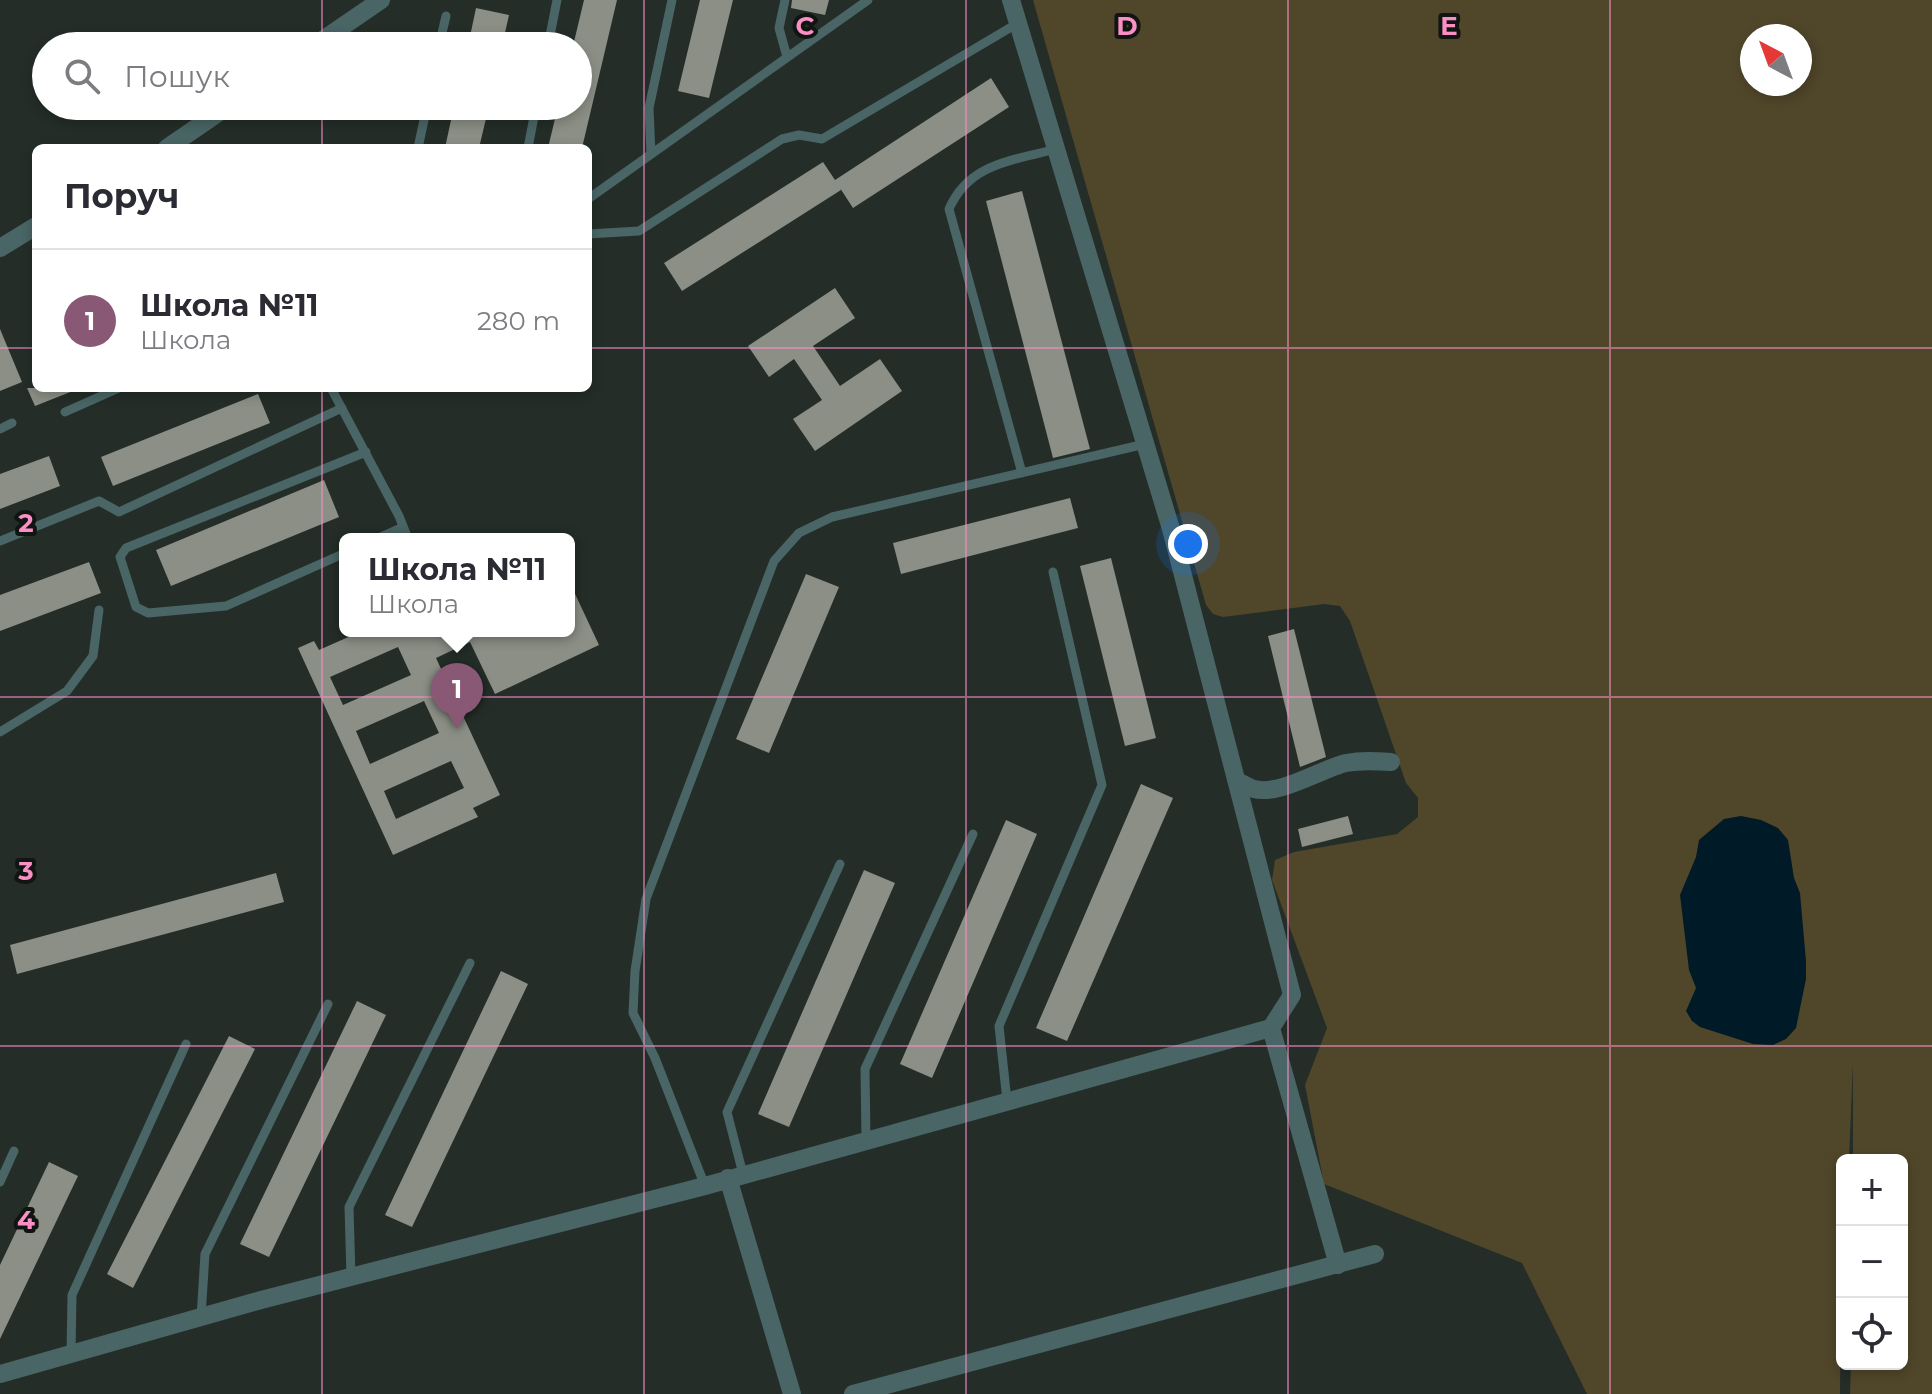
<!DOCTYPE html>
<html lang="uk">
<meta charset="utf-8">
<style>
body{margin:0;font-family:Montserrat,sans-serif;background:#f7f7f7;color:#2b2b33}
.controls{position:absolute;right:24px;bottom:24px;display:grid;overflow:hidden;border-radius:12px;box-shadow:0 4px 12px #0003}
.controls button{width:72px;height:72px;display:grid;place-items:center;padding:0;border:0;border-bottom:2px solid #e1e1e2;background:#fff;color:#2b2b33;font:40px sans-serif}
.compass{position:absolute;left:1740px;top:24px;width:72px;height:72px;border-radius:50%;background:#fff;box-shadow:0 4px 12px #0003;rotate:319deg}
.you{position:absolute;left:1188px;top:544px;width:28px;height:28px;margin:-20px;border:6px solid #fff;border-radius:50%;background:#1a73e8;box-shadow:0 0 0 12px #1a73e833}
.badge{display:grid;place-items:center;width:52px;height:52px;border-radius:50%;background:#885875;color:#fff;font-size:26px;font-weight:700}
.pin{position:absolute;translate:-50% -66px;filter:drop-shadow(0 2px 4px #0008)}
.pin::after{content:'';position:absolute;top:42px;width:28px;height:24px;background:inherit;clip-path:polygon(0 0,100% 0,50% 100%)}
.popup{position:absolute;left:339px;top:533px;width:236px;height:104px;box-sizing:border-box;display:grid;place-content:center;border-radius:12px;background:#fff;filter:drop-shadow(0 2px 6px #0005);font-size:26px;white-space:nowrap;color:#7c7c81}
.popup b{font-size:30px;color:#2b2b33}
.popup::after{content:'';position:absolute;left:50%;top:100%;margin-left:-16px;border:16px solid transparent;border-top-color:#fff}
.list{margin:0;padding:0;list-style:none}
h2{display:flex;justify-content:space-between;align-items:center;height:104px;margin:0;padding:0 32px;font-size:34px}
h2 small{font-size:26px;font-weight:400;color:#7c7c81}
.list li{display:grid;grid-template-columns:52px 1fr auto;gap:24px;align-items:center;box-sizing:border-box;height:144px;padding:0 32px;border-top:2px solid #e1e1e2}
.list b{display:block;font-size:30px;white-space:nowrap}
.list p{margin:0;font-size:26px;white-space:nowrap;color:#7c7c81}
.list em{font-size:26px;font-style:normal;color:#7c7c81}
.icon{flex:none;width:44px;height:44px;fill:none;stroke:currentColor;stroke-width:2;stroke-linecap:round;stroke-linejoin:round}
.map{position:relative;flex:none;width:1932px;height:1394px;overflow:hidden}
.search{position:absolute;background:#fff;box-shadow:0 4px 12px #0003;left:32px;top:32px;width:560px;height:88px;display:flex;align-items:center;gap:20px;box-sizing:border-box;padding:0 28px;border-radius:44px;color:#7c7c81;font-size:30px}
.panel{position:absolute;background:#fff;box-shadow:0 4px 12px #0003;left:32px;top:144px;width:560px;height:248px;border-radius:12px}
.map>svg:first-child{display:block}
.green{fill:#50462a;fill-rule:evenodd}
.water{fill:#001b27}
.building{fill:#8b8f85;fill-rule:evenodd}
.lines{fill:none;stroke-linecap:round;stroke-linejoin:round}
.lane{stroke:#496565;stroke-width:9}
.street{stroke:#496565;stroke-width:18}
.grid{fill:none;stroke:#fa8fc6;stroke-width:2;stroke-opacity:0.55}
.grid-label{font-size:26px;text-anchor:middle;font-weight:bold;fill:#fa8fc6;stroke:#101512;stroke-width:8;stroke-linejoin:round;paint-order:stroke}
</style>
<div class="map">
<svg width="1932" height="1394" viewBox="0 0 1932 1394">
<rect width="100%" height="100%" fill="#242d28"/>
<path class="green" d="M1033 0H1932V1394H1850L1851 1364H1902V1160H1853V1063L1849 1160H1842L1840 1394H1587L1522 1263 1324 1184 1305 1085 1327 1028 1272 880 1275 860 1294 852 1397 834 1418 817V798L1406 783 1350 621 1340 606 1324 604 1223 617 1213 614 1206 605ZM1752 36H1800V84H1752Z"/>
<path class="water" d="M1741 816 1761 820 1778 828 1788 840 1794 878 1800 893 1806 961V979L1796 1028 1786 1039 1773 1045 1753 1044 1700 1027 1692 1021 1686 1011 1696 988 1689 970 1680 895 1696 857 1699 840 1724 819Z"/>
<path class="building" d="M584 0H617L582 148H548L558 106H578V46H573Z
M700 0H733L709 98 678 91Z
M792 0H829L825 15 791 8Z
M476 8 509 15 502 46H468Z
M991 78 1009 107 853 208 840 188 841 190 682 291 664 263 823 162 835 180Z
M454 106H489L479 148H445Z
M1022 191 1090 449 1053 458 986 201Z
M835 288 855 318 813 346 840 386 880 359 902 391 815 451 793 419 822 400 794 359 769 377 748 346Z
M0 329 22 382 0 391Z
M27 388H78V389L35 406Z
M258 394 270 423 113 486 101 457Z
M49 456 60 486 0 509V474Z
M324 480 339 517 171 586 156 550Z
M1070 498 1078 528 901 574 893 543Z
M1111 558 1156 738 1125 746 1080 566Z
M89 562 101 593 0 631V595Z
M806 574 839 587 769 753 736 739Z
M569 581 599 645 495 694 470 642 436 658 500 795 473 808 478 817 393 855 298 648 314 641 319 650 362 631H569ZM398 647 411 675 343 705 330 677ZM424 701 439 733 370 764 356 731ZM451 761 464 788 396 819 384 791Z
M1294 629 1326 757 1300 767 1268 636Z
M1141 784 1173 798 1067 1041 1036 1028Z
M1348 816 1353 834 1302 847 1298 829Z
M1006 820 1037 834 932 1078 900 1064Z
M864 870 895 883 789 1127 758 1114Z
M276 873 284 902 17 974 10 945Z
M501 971 528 984 412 1227 385 1215Z
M357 1001 386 1015 269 1257 240 1244Z
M229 1036 255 1049 133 1288 107 1274Z
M49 1162 78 1176 0 1339V1265Z"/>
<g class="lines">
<path class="lane" d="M785 0 779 28 787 57
M439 46 446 16
M548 46 557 0
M418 148 427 106
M528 148 536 106
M651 154 649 108 672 0
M588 199 868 0
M588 234 639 231 782 139 799 135 822 139 1018 23
M331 388 399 516 408 539
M65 412 119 388
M0 429 12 423
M1022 473 949 209C969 163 1012 161 1056 149
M376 539 403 527
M0 541 99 501 119 512 342 408
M345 553 226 606 148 613 136 607 120 557 126 548 366 452
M0 732 67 691 93 656 99 610
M1007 1101 999 1026 1102 785 1053 572
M866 1140 865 1069 973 834
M743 1174 727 1112 840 864
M0 1182 14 1151
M705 1186 655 1058 633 1013 635 971 646 899 774 561 799 533 832 517 1145 444
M351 1277 349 1207 470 963
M201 1317 205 1254 328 1004
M71 1354 72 1295 186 1044"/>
<path class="street" d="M314 46 381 0
M167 148 228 106
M0 248 36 226
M1236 780C1241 783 1248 787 1254 789 1279 796 1321 769 1346 763 1361 760 1376 761 1391 762
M1271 1028 1338 1265
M728 1178 792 1394
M0 1374 261 1300 705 1186 1271 1028 1292 995 1171 529 1011 0
M853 1394 1375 1254"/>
</g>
<path class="grid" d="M322 0V46M644 0V1394M966 0V1394M1288 0V1394M1610 0V1394M322 106V148M0 348H36M588 348H1932M322 388V1394M0 697H1932M0 1046H1932"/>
<g class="grid-label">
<text x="805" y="35">C</text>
<text x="1127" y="35">D</text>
<text x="1449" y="35">E</text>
<text x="26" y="532">2</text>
<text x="26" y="880">3</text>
<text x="26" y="1229">4</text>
</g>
</svg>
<div class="controls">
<button>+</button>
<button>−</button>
<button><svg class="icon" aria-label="locate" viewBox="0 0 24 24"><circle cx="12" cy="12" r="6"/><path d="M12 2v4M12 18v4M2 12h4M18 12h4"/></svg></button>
</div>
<svg class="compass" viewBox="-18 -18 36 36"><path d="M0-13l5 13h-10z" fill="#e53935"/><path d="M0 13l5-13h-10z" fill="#7c7c81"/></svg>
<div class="you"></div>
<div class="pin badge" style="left:457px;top:729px">1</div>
<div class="popup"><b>Школа №11</b>Школа</div>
<div class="search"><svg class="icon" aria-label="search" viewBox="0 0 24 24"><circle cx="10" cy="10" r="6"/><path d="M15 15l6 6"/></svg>Пошук</div>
<section class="panel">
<h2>Поруч<small></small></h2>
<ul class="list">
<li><span class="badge">1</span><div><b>Школа №11</b><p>Школа</p></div><em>280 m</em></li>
</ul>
</section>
</div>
